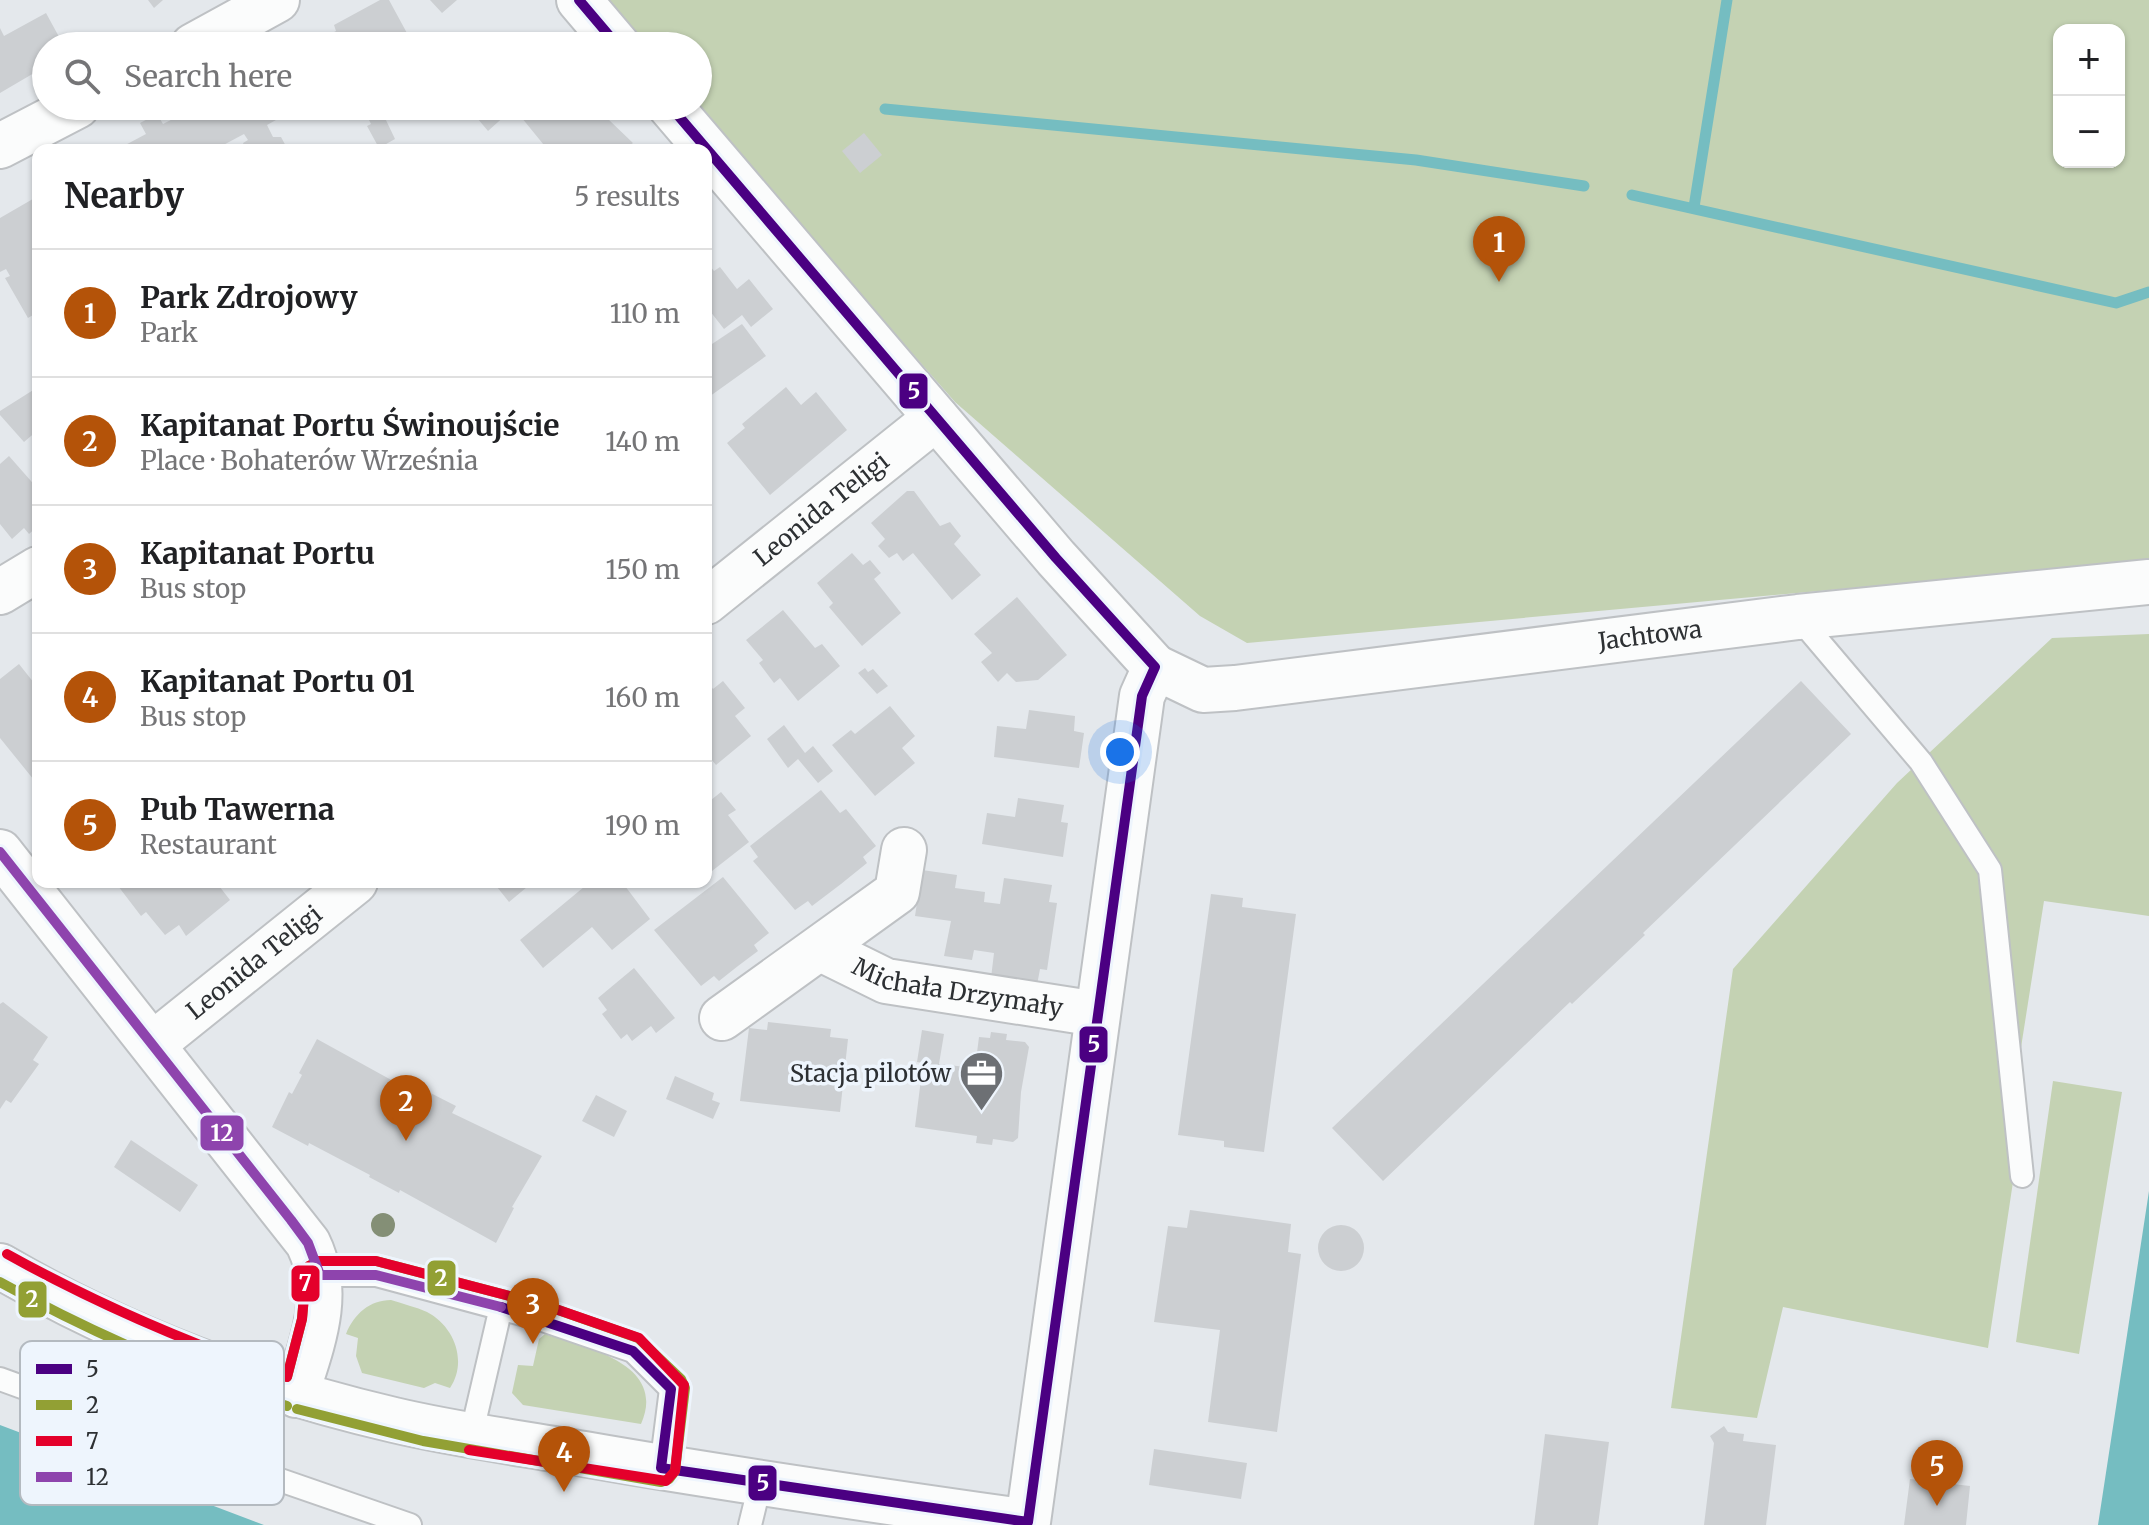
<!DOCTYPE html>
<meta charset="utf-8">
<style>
body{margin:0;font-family:Merriweather,serif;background:#f2f2f2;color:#202124}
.controls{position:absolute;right:24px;top:24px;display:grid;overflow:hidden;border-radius:16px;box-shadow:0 2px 6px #0004}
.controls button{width:72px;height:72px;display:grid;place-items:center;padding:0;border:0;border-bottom:2px solid #e0e0e0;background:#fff;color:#202124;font:40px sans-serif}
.you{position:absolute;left:1120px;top:752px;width:28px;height:28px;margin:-20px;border:6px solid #fff;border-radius:50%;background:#1a73e8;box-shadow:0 0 0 12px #1a73e833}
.badge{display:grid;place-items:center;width:52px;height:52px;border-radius:50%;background:#b45309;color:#fff;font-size:26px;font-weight:700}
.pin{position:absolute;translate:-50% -66px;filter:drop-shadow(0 2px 4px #0008)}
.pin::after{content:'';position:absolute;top:42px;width:28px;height:24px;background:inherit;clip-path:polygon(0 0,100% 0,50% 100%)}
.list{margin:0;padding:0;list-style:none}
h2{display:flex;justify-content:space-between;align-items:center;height:104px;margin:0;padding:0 32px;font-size:34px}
h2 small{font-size:26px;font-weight:400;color:#757577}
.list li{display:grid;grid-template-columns:52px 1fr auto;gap:24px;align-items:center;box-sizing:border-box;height:128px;padding:0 32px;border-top:2px solid #e0e0e0}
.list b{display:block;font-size:30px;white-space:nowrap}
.list p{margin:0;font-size:26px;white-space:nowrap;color:#757577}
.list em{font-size:26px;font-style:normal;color:#757577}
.icon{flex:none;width:44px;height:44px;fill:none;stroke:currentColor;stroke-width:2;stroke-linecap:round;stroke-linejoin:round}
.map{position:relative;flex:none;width:2149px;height:1525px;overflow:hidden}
.search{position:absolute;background:#fff;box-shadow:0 2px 6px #0004;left:32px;top:32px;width:680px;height:88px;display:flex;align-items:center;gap:20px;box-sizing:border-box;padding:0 28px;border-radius:44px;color:#757577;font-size:30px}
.panel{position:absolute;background:#fff;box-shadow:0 2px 6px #0004;left:32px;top:144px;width:680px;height:744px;border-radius:16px}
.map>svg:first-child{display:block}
.green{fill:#c4d2b3;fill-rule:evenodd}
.water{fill:#75bdc1}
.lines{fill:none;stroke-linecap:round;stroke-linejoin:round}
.stream{stroke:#75bdc1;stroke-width:11}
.building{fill:#cccfd2}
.service-casing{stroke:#bec1c4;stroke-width:26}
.minor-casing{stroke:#bec1c4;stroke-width:48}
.tertiary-casing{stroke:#bec1c4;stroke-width:48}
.service{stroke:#fbfcfc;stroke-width:22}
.minor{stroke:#fbfcfc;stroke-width:44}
.tertiary{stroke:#fbfcfc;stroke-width:44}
.bus-1-casing{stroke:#eef5fd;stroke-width:16}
.bus-2-casing{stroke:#eef5fd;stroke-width:16}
.bus-3-casing{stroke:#eef5fd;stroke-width:16}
.bus-4-casing{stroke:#eef5fd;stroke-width:16}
.bus-1{stroke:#4b0082;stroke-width:10}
.bus-2{stroke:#92a034;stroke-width:10}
.bus-3{stroke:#e4002b;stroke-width:10}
.bus-4{stroke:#8e44ad;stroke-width:10}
.tree{fill:#848f76}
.labels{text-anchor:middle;stroke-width:7;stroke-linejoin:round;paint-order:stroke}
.street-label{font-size:24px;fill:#2d3033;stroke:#eef5fd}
.poi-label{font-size:24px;fill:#2d3033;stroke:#eef5fd;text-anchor:end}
.key{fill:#eef5fd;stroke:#b4bac0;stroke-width:2}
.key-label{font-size:22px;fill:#2d3033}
.line-badge{stroke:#eef5fd;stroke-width:3}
.badge-label{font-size:22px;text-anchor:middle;font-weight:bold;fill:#fff}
</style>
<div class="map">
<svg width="2149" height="1525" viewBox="0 0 2149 1525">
<rect width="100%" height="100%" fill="#e4e8ec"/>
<path class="green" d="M602 0H2149V561L1247 643 1200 616 955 402 695 106H698V46H643ZM2059 30H2119V162H2059Z
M2149 634V916L2044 901 2017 1073 2016 1162 1988 1348 1783 1307 1757 1418 1671 1408 1733 969 1897 783 2052 638Z
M2053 1081 2122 1092 2079 1354 2016 1342Z
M391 1300C403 1304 416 1307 427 1312 454 1326 468 1361 450 1388L435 1383 424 1388 362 1373 356 1356 358 1338 346 1334C354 1314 370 1300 391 1300Z
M545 1334C584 1347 668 1363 641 1424L523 1405 512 1393 518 1365 533 1366 539 1339Z"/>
<path class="water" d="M2149 1191V1525H2098Z
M0 1425 264 1525H0Z"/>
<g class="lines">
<path class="stream" d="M885 109 1416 160 1584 186
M1632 195 2116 303 2149 292
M1694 207 1727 0"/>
</g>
<path class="building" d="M148 0H163L154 8Z
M380 0H389L414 46H308L336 31 334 25Z
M430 0H457L442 13Z
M46 13 64 46H46V66L0 93V28L4 36Z
M456 38 462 46H444Z
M198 106H301L267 125 273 137H281L288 150H246L243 143 248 140 244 134 214 150H116L146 134 140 123 157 114 163 124Z
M362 106H395L398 111 385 118 395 139 379 148 367 126 371 124Z
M467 106H516L488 131Z
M524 106H613L617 111 608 119 633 143 624 150H548L517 112Z
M864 133 882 155 860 173 842 151Z
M38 196V268L34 270 38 278V312L28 318 5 278 10 276 6 269 0 272V218Z
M706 261 714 271 720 267 737 289 749 279 773 309 751 327 742 315 724 329 706 306Z
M742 324 766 356 706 399V348Z
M38 387V423L36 425 38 430 24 442 0 415V411Z
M786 387 801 405 816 392 847 430 770 495 727 443 745 428 742 424Z
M9 456 38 489V517L34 521 38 526 29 534 24 528 12 539 0 524V464Z
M907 491H914L940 526 950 522 961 536 954 544 981 575 952 600 913 553 903 561 897 553 889 558 878 546 885 539 871 523Z
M852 553 863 565 870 560 881 573 874 579 901 613 862 646 829 607 833 603 817 583Z
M1017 597 1067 655 1038 680 1016 682 1007 673 998 682 981 662 992 653 974 634Z
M783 610 815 648 822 644 840 666 798 701 780 678 774 683 759 663 763 660 746 640Z
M19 664 38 688V785L0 738V679Z
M865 668 868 672 873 669 888 686 877 694 858 673Z
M706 680 713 689 723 681 745 708 735 716 751 736 716 765 706 753Z
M1801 681 1851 734 1643 933 1645 935 1572 1004 1570 1002 1383 1181 1332 1128Z
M890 706 915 736 902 748 915 763 875 796 832 745 851 730 855 734Z
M1029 710 1075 716 1074 731 1084 733 1079 768 994 757 997 726 1026 729Z
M784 725 805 753 813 746 833 771 818 783 798 759 788 768 767 739Z
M821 790 840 813 846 809 876 846 863 857 867 863 841 884 812 906 808 901 795 910 753 861 758 857 750 846Z
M721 792 736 810 728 815 749 842 712 871 706 863V804Z
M1018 798 1064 805 1061 822 1068 823 1063 857 982 844 987 813 1015 817Z
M922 870 957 875 955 888 985 892 984 902 1000 904 1004 878 1052 885 1049 902 1057 903 1047 970 1040 969 1037 985 991 978 994 953 974 950 972 960 944 956 951 921 915 916Z
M723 877 769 933 754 945 758 951 738 966 719 981 714 976 701 986 654 930Z
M115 882H216L230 900 186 936 179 925 165 935 146 912 141 916Z
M493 882H533L509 902Z
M590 882H622L650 919 612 950 592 927 543 968 520 940Z
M1211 894 1243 898 1242 907 1296 914 1264 1152 1224 1147V1141L1178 1135Z
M634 968 675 1018 656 1033 651 1026 632 1041 627 1034 621 1039 602 1014 607 1010 598 998Z
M3 1002 48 1037 33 1060 39 1064 11 1103 6 1100 0 1109V1004Z
M768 1022 831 1029 830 1037 848 1039 840 1112 740 1101 749 1028 767 1030Z
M922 1030 944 1034 939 1064 975 1068 979 1037 990 1038 991 1032 1007 1034 1006 1040 1025 1042 1029 1047 1021 1092 1018 1138 1013 1142 993 1139 992 1145 976 1143 977 1136 915 1127 923 1063 917 1062Z
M317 1039 404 1087 407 1081 456 1106 452 1113 542 1156 512 1207 514 1208 496 1243 400 1190 399 1193 369 1177 370 1175 309 1143 308 1146 272 1127 289 1092 292 1094 302 1075 299 1073Z
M675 1076 714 1093 712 1100 720 1103 713 1119 666 1099Z
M596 1095 627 1111 614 1137 582 1121Z
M131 1140 198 1185 180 1212 114 1167Z
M1190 1210 1291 1224 1288 1252 1301 1254 1277 1432 1208 1422 1220 1330 1154 1322 1168 1226 1187 1228Z
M1318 1248a23 23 0 1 1 46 0a23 23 0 1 1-46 0Z
M1724 1426 1728 1432 1744 1434 1743 1441 1776 1445 1766 1525H1704L1714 1443 1710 1436Z
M1545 1434 1609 1442 1598 1525H1534Z
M1154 1449 1247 1463 1241 1499 1149 1485Z
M1910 1479 1970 1486 1966 1525H1904Z"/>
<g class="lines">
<defs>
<path id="service" d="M1798 617 1921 762 1990 870 2022 1176
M320 1275H376L540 1319 633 1351 671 1389 661 1468
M0 1379 228 1462 410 1525
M471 1436 501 1307
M228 1462 253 1381
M750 1525 760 1484"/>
<g id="minor">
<path d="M579 0 618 46"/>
<path d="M193 46 277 0"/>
<path d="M670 106 1056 558 1155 667"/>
<path d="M0 146 77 106"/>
<path d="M0 592 38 569"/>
<path id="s1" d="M706 602 936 418"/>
<path d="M0 852 308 1243C333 1294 312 1344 296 1395"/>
<path id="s2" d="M821 949 886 981 1097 1014"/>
<path d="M722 1018 897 892 904 850"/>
<path id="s3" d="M153 1044 355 882"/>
</g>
<g id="tertiary">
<path id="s4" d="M0 1266C121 1337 257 1388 394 1420 457 1435 521 1443 584 1454 732 1480 879 1501 1028 1522L1142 696 1155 667 1203 690 1235 688 1798 617 2149 582"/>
</g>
</defs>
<use href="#service" class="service-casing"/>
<use href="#minor" class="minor-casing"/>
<use href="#tertiary" class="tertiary-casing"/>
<use href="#service" class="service"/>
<use href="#minor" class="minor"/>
<use href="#tertiary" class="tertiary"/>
<defs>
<path id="bus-1" d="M579 0 618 46
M501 1307 633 1351 671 1389 661 1468 1028 1522 1142 696 1155 667 1056 558 670 106"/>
<path id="bus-2" d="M0 1282C92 1333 187 1374 287 1406
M287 1377 302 1319 306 1273 309 1266 319 1261H376L544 1305 638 1338 681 1379 685 1388 675 1471 669 1479 661 1482 423 1441 297 1409"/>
<path id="bus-3" d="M7 1254C97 1304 190 1344 287 1377L302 1319 306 1273 309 1266 319 1261H376L544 1305 639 1338 684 1385 675 1471 666 1481 469 1450"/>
<path id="bus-4" d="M0 852 291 1220 308 1243 320 1275H376L501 1307"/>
</defs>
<use href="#bus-1" class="bus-1-casing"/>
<use href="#bus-2" class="bus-2-casing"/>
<use href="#bus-3" class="bus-3-casing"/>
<use href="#bus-4" class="bus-4-casing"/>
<use href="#bus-1" class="bus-1"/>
<use href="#bus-2" class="bus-2"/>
<use href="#bus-3" class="bus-3"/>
<use href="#bus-4" class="bus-4"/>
</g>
<circle class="tree" cx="383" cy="1225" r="12"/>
<defs>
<symbol id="office-pin" viewBox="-11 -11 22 30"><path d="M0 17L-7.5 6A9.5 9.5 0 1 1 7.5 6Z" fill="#6d7074" stroke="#eef5fd"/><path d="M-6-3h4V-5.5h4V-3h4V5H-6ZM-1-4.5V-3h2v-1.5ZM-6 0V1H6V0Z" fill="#fff"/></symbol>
</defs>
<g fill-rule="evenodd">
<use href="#office-pin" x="956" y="1048" width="51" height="69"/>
</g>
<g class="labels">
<g class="street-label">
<text dy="8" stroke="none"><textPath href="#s1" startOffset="148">Leonida Teligi</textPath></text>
<text dy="8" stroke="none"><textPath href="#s4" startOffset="2436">Jachtowa</textPath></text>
<text dy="8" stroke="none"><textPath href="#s3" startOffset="130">Leonida Teligi</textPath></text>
<text dy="8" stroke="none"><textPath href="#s2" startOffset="144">Michała Drzymały</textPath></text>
</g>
<g class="poi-label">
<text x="951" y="1082">Stacja pilotów</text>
</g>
</g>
<rect x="20" y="1341" width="264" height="164" rx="12" class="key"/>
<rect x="36" y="1364" width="36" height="10" fill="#4b0082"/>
<rect x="36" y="1400" width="36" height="10" fill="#92a034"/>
<rect x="36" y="1436" width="36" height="10" fill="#e4002b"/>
<rect x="36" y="1472" width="36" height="10" fill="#8e44ad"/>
<g class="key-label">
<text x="86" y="1377">5</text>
<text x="86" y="1413">2</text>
<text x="86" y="1449">7</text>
<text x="86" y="1485">12</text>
</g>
<g class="line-badge">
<rect x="898" y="372" width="31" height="38" rx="8" fill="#4b0082"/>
<rect x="1078" y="1025" width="31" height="39" rx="8" fill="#4b0082"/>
<rect x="199" y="1114" width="46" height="38" rx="8" fill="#8e44ad"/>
<rect x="426" y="1259" width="31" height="38" rx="8" fill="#92a034"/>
<rect x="290" y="1264" width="31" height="39" rx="8" fill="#e4002b"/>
<rect x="17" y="1280" width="31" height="39" rx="8" fill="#92a034"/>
<rect x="747" y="1464" width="31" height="38" rx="8" fill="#4b0082"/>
</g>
<g class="badge-label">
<text x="914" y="399">5</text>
<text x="1094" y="1052">5</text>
<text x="222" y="1141">12</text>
<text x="441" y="1286">2</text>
<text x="305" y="1291">7</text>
<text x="32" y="1307">2</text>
<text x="763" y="1491">5</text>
</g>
</svg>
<div class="controls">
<button>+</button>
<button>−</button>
</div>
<div class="you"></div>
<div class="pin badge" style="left:1499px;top:282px">1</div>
<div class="pin badge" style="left:406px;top:1141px">2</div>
<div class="pin badge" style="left:533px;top:1344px">3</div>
<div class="pin badge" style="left:564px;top:1492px">4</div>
<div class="pin badge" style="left:1937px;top:1506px">5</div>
<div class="search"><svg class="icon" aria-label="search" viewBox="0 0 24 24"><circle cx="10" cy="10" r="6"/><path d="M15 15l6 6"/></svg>Search here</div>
<section class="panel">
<h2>Nearby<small>5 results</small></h2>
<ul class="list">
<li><span class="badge">1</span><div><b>Park Zdrojowy</b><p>Park</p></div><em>110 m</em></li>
<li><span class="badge">2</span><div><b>Kapitanat Portu Świnoujście</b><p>Place · Bohaterów Września</p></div><em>140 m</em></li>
<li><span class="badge">3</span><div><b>Kapitanat Portu</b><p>Bus stop</p></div><em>150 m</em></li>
<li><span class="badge">4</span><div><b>Kapitanat Portu 01</b><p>Bus stop</p></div><em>160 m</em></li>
<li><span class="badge">5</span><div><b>Pub Tawerna</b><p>Restaurant</p></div><em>190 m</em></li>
</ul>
</section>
</div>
